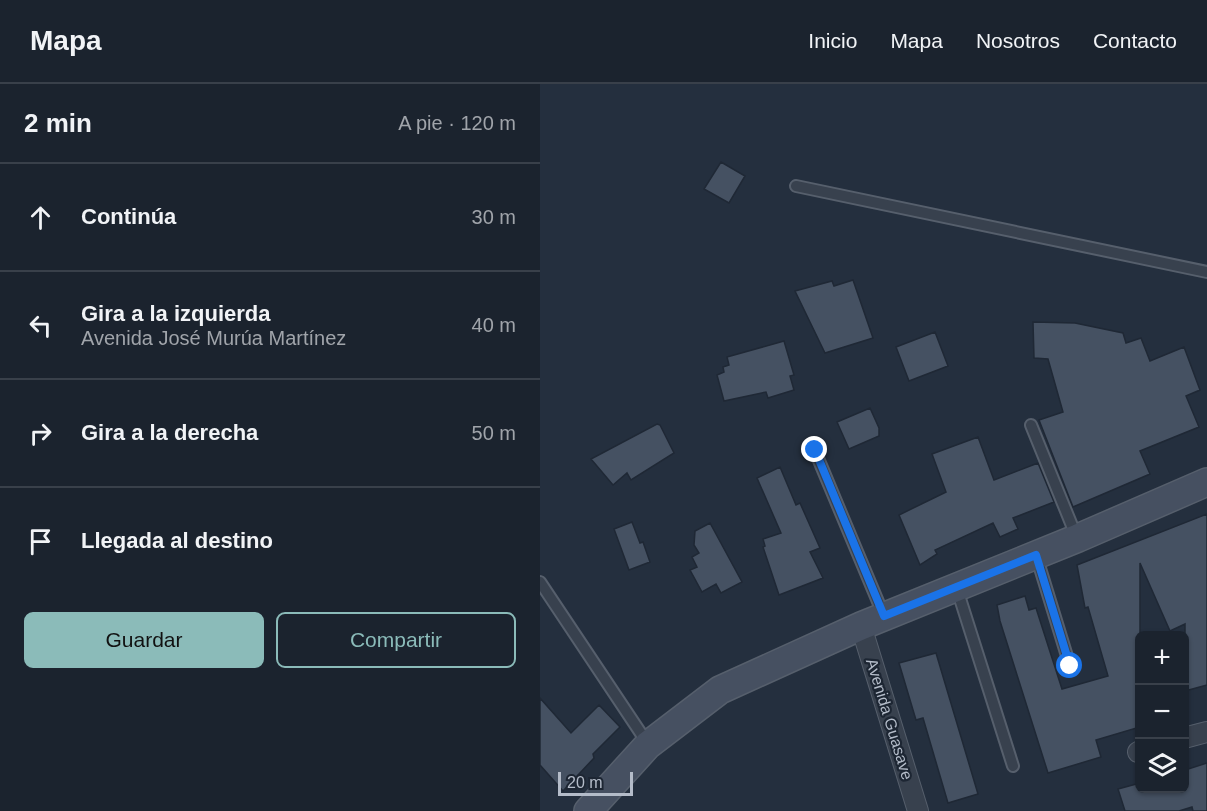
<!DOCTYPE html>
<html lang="es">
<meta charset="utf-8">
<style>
body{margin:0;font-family:Arial,sans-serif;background:#282f3a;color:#f1f3f6}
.controls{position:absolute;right:18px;bottom:18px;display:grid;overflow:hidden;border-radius:9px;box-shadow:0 2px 4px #0004}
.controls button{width:54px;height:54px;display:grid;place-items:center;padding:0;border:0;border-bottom:2px solid #39404a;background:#1b232e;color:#f1f3f6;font:30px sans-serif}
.scale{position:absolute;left:18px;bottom:15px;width:75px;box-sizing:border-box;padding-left:6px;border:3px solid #b4bcc9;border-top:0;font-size:16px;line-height:21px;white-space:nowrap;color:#b4bcc9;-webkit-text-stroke:4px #1d2633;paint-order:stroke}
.stop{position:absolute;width:18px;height:18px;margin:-14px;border:4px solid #1a73e8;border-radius:50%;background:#fff}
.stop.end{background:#1a73e8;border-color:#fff;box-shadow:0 2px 6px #0008}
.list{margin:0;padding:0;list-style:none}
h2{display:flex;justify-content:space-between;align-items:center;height:78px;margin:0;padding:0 24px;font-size:26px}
h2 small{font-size:20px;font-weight:400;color:#a0a4aa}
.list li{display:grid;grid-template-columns:39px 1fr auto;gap:18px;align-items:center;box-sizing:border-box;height:108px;padding:0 24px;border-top:2px solid #39404a}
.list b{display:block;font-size:22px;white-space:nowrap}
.list p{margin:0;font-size:20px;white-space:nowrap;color:#a0a4aa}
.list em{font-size:20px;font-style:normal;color:#a0a4aa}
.actions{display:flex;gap:12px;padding:18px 24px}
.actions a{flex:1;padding:14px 0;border:2px solid #8bbbb9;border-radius:9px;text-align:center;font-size:21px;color:#8bbbb9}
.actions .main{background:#8bbbb9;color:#111}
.icon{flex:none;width:33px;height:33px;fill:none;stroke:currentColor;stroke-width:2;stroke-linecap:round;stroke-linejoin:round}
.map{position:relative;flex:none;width:667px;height:727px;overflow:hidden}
header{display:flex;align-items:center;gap:36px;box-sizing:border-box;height:84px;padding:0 30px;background:#1b232e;border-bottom:2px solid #39404a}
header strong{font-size:28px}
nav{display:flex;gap:33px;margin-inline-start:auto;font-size:21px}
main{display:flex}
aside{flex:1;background:#1b232e}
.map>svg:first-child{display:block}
.building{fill:#455162;stroke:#1f2835;stroke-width:1.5}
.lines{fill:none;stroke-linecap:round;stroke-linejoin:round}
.service-casing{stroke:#565f6c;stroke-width:14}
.minor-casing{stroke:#565f6c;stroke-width:22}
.secondary-casing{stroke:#565f6c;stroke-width:30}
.service{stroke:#38414e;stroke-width:10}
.minor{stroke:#38414e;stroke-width:20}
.secondary{stroke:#465061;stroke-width:27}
.route{stroke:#1a73e8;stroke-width:8}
.labels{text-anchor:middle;stroke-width:4.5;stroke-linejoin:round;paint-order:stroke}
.street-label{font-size:16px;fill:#b4bcc9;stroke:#1d2633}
</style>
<header>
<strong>Mapa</strong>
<nav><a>Inicio</a><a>Mapa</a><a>Nosotros</a><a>Contacto</a></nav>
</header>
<main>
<aside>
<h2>2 min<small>A pie · 120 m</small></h2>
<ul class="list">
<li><svg class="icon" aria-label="ahead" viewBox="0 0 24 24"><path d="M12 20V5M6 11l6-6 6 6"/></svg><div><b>Continúa</b></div><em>30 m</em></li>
<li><svg class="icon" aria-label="left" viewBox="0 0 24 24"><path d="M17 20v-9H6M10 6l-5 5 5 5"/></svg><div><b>Gira a la izquierda</b><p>Avenida José Murúa Martínez</p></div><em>40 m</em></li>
<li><svg class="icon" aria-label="right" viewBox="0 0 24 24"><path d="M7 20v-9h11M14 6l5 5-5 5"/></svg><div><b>Gira a la derecha</b></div><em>50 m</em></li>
<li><svg class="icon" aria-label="arrive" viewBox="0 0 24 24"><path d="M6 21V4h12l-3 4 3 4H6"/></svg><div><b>Llegada al destino</b></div></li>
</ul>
<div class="actions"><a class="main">Guardar</a><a>Compartir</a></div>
</aside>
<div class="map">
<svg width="667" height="727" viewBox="0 0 667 727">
<rect width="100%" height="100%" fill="#242f3e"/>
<path class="building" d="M181 78 205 92 189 119 164 105Z
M313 196 333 254 285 269 255 207 292 197 294 202Z
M493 238 535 239 583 249 586 259 601 254 610 277 644 263 660 306 646 312 659 343 600 367 610 390 533 423 499 336 523 328 508 275 494 274Z
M395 248 408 282 369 297 356 263Z
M244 257 254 291 250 292 254 306 228 314 226 308 184 317 177 291 184 288 183 283 189 281 187 273Z
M330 324 339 344V352L309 365 297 338Z
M117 340 120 341 134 369 91 396 87 389 73 401 51 375Z
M438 353 454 396 498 379 514 418 473 434 478 445 460 453 453 439 395 466 397 470 380 481 359 431 406 408 392 370Z
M240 383 256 421 260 419 280 464 270 468 283 494 239 511 223 463 225 462 223 455 241 449 217 394Z
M667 430V601L645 607V540L630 547 600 479V643L556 656 561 673 508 689 460 537 457 521 485 512 489 526 496 524 522 605 568 592 548 523 545 524 537 481Z
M92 438 100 459 103 458 110 478 89 486 74 445Z
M170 439 202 498 181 509 176 500 162 508 150 486 157 483 152 473 159 469 154 461 155 447Z
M396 569 438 710 408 719 383 634 376 636 359 579Z
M0 614 31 649 59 621 80 643 53 670 54 674 23 707 0 681Z
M667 679V727H653L652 723 639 727H585L578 705 600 699V705H646L645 686Z"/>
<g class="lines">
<defs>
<path id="service" d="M256 102 667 188
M491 341 537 454
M275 367 344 532
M496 471 530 582
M0 498 108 660
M417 505 473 682"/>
<path id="minor" d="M321 542 378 727
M644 654 667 648
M598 668 600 667"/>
<path id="secondary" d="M48 727 108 661 180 606 321 542 538 454 667 398"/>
</defs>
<use href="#service" class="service-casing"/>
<use href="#minor" class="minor-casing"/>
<use href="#secondary" class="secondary-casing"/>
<use href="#service" class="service"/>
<use href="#minor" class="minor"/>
<use href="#secondary" class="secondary"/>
</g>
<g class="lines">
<path class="route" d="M275 366 344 532 496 471 530 582"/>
</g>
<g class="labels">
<g class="street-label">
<text transform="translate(350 635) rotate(73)" y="6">Avenida Guasave</text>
</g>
</g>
</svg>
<div class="controls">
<button>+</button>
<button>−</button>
<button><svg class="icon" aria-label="layers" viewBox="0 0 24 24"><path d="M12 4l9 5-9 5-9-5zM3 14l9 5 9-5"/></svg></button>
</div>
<div class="scale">20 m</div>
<div class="stop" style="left:530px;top:582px"></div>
<div class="stop end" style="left:275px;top:366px"></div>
</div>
</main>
